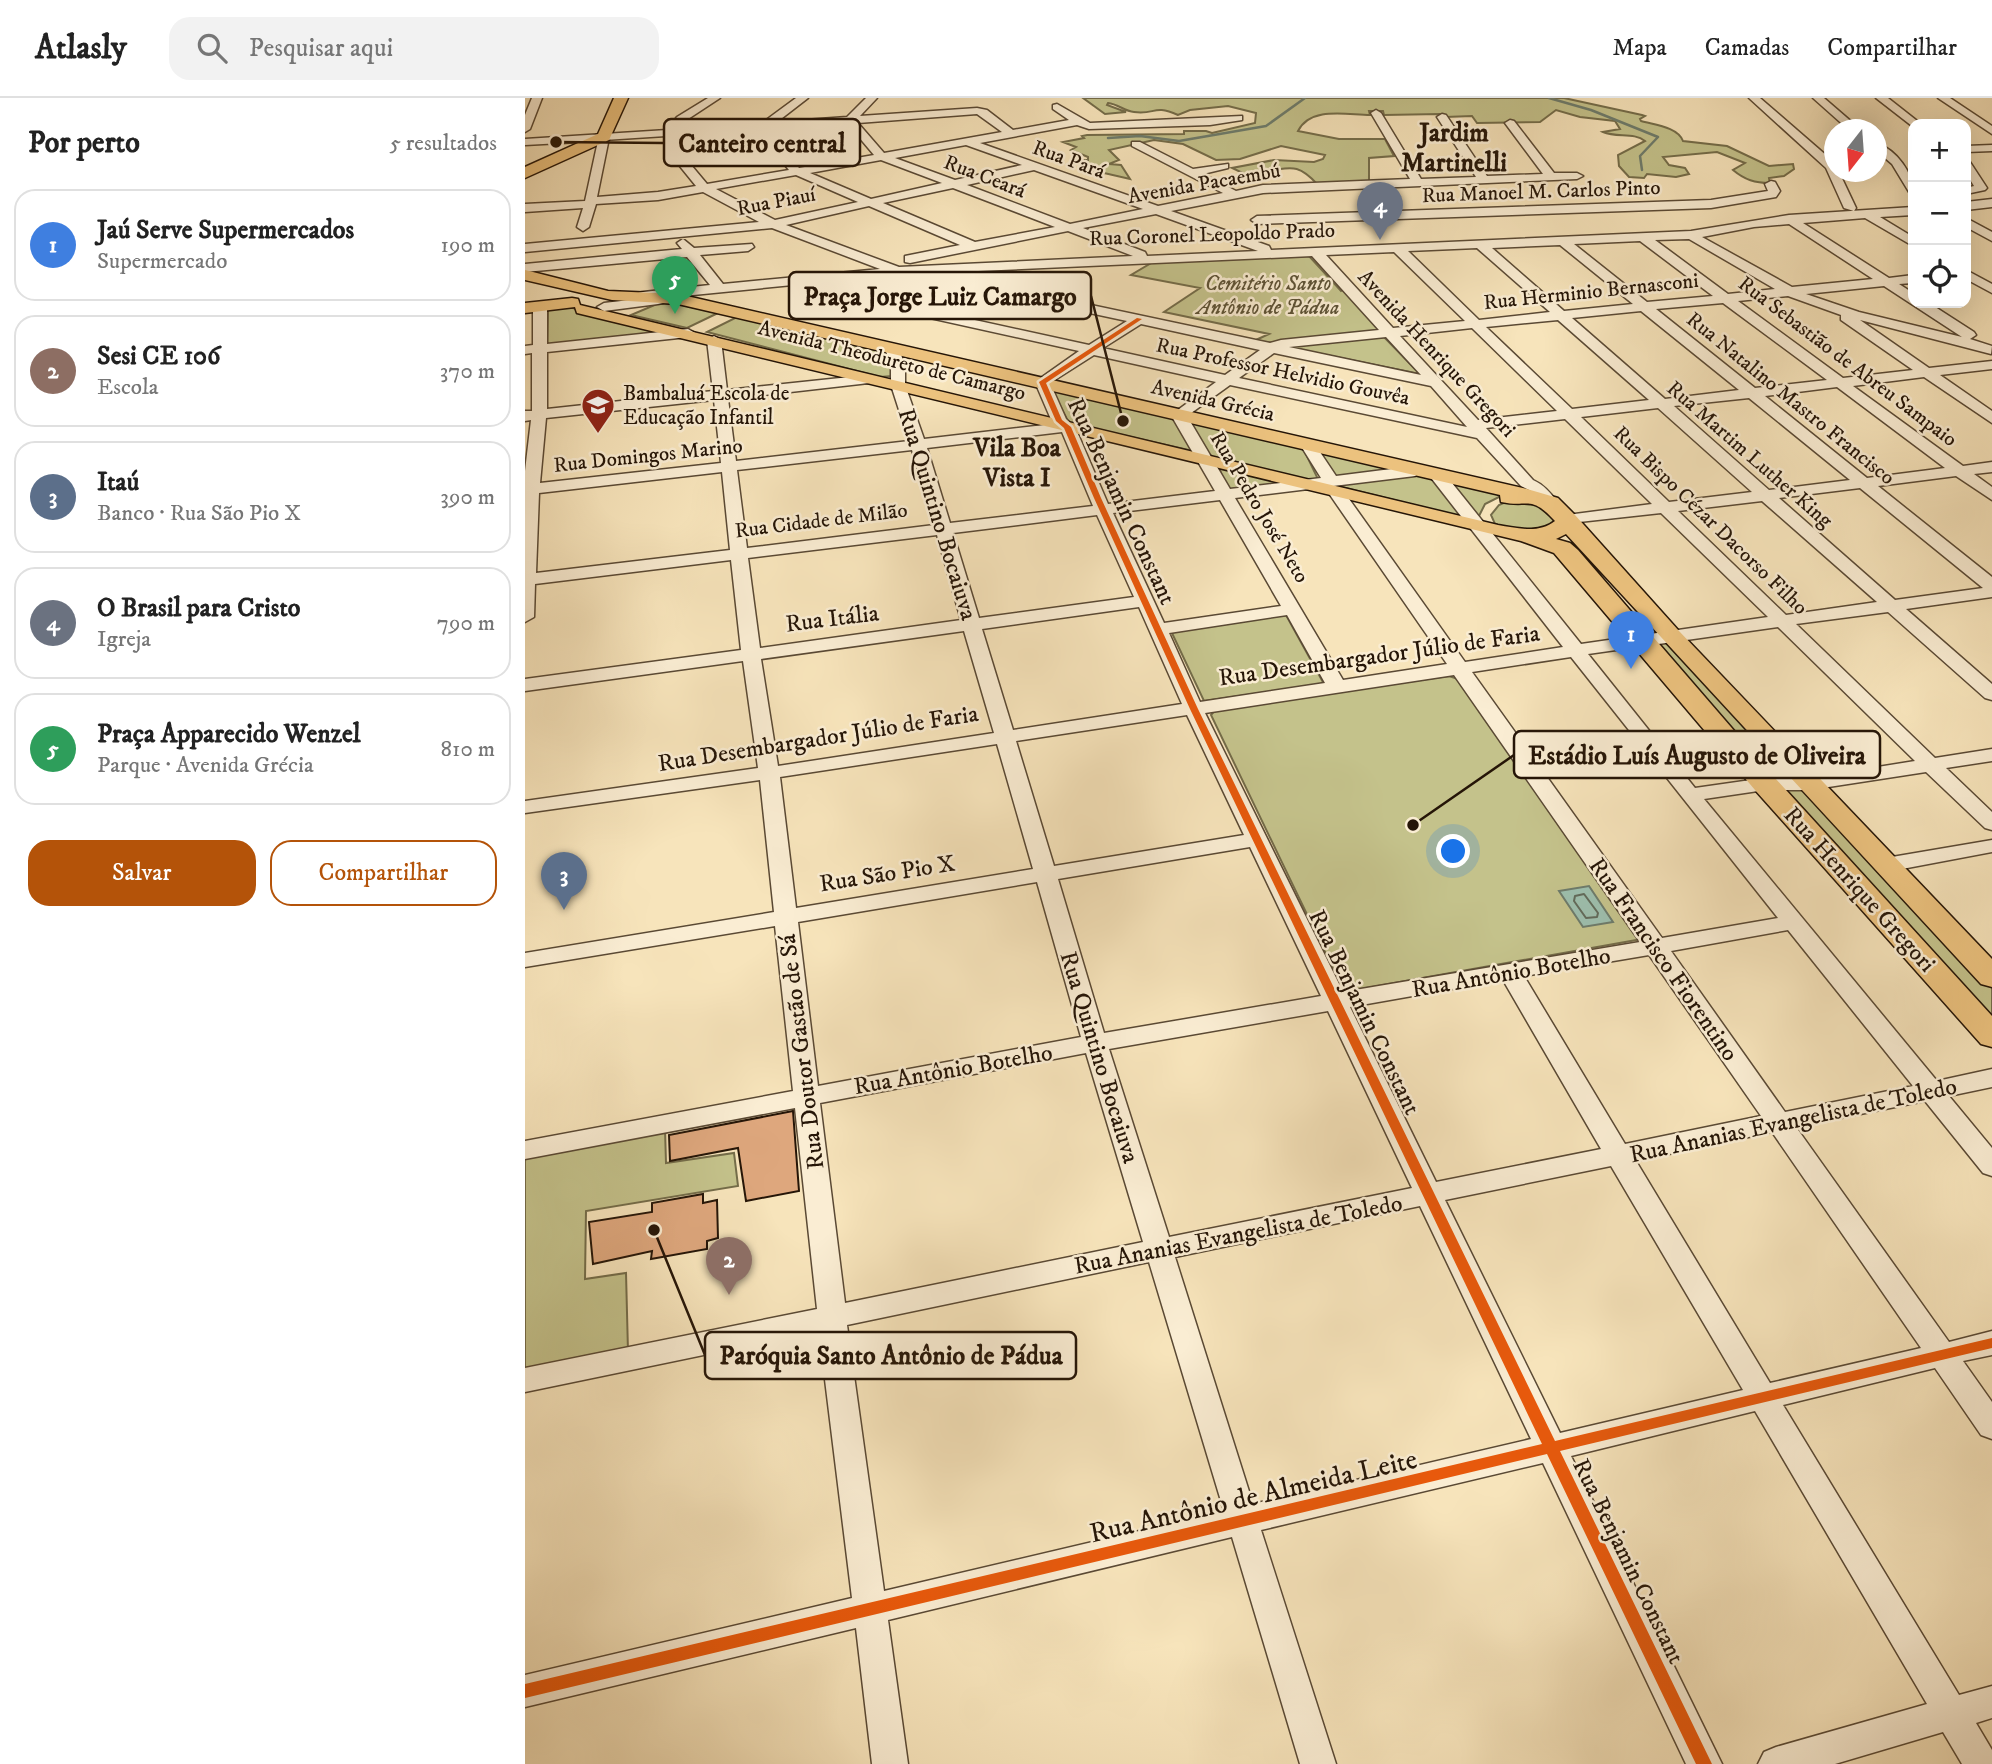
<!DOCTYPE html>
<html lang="pt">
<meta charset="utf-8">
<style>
body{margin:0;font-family:"IM FELL DW Pica",serif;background:#f2f2f2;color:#222}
.controls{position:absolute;right:21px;top:21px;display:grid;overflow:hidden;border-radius:14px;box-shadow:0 7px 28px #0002}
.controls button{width:63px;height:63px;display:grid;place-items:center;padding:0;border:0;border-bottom:2px solid #e0e0e0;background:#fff;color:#222;font:35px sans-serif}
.compass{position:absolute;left:1299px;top:21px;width:63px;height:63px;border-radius:50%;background:#fff;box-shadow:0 7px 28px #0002;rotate:197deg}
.you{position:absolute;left:929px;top:754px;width:24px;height:24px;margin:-18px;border:5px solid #fff;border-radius:50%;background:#1a73e8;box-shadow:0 0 0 10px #1a73e833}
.badge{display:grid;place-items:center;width:46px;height:46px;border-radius:50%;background:#b45309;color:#fff;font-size:23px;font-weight:700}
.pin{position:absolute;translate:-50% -58px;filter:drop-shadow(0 2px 4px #0008)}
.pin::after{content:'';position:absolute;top:37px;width:24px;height:21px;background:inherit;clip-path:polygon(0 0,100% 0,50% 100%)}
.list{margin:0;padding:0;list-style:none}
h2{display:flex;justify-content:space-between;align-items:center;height:91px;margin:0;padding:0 28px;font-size:30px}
h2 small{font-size:23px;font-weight:400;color:#767676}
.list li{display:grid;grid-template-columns:46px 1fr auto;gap:21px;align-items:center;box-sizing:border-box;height:112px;margin:0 14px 14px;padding:0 14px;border:2px solid #e0e0e0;border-radius:21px}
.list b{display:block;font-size:26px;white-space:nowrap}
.list p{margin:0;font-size:23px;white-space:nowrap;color:#767676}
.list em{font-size:23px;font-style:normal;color:#767676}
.actions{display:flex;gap:14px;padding:21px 28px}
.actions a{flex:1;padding:16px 0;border:2px solid #b45309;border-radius:21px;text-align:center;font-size:24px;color:#b45309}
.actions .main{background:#b45309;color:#fff}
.icon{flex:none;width:38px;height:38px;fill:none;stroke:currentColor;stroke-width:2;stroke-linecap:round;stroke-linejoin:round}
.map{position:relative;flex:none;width:1467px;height:1666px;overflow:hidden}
header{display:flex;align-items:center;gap:42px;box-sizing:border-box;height:98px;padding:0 35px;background:#fff;border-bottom:2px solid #e0e0e0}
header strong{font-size:33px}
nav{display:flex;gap:38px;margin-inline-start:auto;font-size:24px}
.search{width:490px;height:63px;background:#f2f2f2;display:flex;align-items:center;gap:18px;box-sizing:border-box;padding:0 24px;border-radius:21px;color:#767676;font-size:26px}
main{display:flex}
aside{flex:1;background:#fff}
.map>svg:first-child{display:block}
.green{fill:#c4c28b;stroke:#746c49;stroke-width:2}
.water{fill:#9dbfae;stroke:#6d7b6b;stroke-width:2}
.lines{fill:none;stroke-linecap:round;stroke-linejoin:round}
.shore{stroke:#616a5a;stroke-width:2}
.stream{stroke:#6d7b6b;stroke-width:2.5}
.building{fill:#dea77d;stroke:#251507;stroke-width:2}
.minor-casing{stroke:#5a4934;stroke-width:3}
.major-casing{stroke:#251507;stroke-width:3}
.minor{fill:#faedd3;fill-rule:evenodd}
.major{fill:#ecc27e;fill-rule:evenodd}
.cycleway-casing{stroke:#faedd3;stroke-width:5}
.cycleway{fill:#e8590c;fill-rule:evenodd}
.labels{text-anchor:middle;stroke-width:5;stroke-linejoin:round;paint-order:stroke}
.far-street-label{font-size:21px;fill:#251507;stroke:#faedd3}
.far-park-label{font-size:21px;font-style:italic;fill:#5d5235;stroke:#faedd3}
.far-poi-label{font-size:21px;fill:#251507;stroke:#faedd3;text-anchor:start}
.street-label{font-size:24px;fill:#251507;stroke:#faedd3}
.far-district-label{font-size:26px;font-weight:bold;fill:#251507;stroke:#faedd3}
.near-street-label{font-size:28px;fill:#251507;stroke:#faedd3}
.leader{fill:none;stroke:#251507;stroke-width:2.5}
.callout-dot{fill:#251507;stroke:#faedd3;stroke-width:2.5}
.callout{fill:#faedd3;stroke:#251507;stroke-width:2.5}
.callout-label{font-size:26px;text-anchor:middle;font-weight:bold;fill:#251507}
</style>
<header>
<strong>Atlasly</strong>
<div class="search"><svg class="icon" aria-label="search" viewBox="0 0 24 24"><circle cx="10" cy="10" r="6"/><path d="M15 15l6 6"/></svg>Pesquisar aqui</div>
<nav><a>Mapa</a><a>Camadas</a><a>Compartilhar</a></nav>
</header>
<main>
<aside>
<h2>Por perto<small>5 resultados</small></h2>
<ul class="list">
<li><span class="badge" style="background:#3f7fe0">1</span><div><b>Jaú Serve Supermercados</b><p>Supermercado</p></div><em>190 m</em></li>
<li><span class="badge" style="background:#8d6e63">2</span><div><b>Sesi CE 106</b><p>Escola</p></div><em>370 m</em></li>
<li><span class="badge" style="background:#5c6f8a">3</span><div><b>Itaú</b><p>Banco · Rua São Pio X</p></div><em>390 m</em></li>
<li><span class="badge" style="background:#6b7280">4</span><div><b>O Brasil para Cristo</b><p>Igreja</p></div><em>790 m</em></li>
<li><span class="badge" style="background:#2e9e5b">5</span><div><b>Praça Apparecido Wenzel</b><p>Parque · Avenida Grécia</p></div><em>810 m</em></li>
</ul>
<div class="actions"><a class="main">Salvar</a><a>Compartilhar</a></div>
</aside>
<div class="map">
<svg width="1467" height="1666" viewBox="0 0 1467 1666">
<rect width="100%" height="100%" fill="#f7e4bb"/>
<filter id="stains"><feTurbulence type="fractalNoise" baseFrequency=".00286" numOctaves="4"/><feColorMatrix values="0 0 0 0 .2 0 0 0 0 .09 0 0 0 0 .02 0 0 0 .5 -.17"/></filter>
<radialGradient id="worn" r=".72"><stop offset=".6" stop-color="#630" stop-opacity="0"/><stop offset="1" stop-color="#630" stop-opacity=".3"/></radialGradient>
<path class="green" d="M558 0H1039L1117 17 1120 18 1115 21 1116 23C1130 27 1153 29 1158 43L1202 48 1244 68 1268 66 1269 71 1259 78 1244 80 1245 85C1230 85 1220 82 1208 72L1220 65 1192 54 1138 59 1144 67 1160 70 1164 76 1151 79 1122 76 1119 80 1104 79 1094 68 1093 57 1120 43C1109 34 1092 40 1078 34L1095 31 1090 23 1055 19 1031 12 1015 24 952 25 947 18 920 19 915 16 859 17 858 13H844L845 17C822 17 786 8 773 33L814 41H860L869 58 844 60V84L792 86C768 60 762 74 731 73L724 78 707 70 749 62 789 64 798 61 800 57 756 48 715 61 691 62 658 46 629 42 584 52 594 62 584 66 596 67 605 81 566 72 547 62H563V59L546 52 551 49 538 44 559 40 557 38 562 37 659 36V33H681L687 35 730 25 731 15 703 8 665 12 653 17C628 6 631 17 609 14 599 13 593 6 583 5L582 7 601 14 580 16Z
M784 158 816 193 819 191 857 233 739 245 733 241 744 236 639 214 675 190 606 177 628 164Z
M139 203 193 215 162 230 106 217Z
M39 208 147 233 22 247 23 211Z
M212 219 364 252 367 278 355 279 182 234Z
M859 239 895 276 767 250 771 247Z
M531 293 650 320 668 353 544 325 528 294Z
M663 323 778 350 793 381 781 382 684 358Z
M791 353 878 371 809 380Z
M694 369 772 385 705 391 700 387Z
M888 375 911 379 941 420 809 387Z
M920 381 978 397 960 406 953 420Z
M983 403 1010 404 1028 420 1029 425 1020 432H989L970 426 966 417 974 407Z
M761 517 799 586 679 603 646 533Z
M1158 542 1467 887V931L1129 547Z
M924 578 933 581 1117 841 830 892 816 887 686 617 691 611Z
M140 1031 141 1065 209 1055 213 1088 61 1113 60 1181 101 1175 103 1254 0 1276V1056Z"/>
<path class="water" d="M1064 788 1088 824 1058 829 1034 793Z"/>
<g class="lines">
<path class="shore" d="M1059 796 1073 815 1072 819 1061 820 1049 803 1050 798Z"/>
<path class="stream" d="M1024 0 1066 12 1133 39 1115 58 1117 72
M583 40 615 38 654 43 741 28 780 0"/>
</g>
<path class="building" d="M268 1013 274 1093 221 1103 213 1050 145 1063 144 1037Z
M178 1096V1105L192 1102 193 1140 182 1143V1151L126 1161 127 1153 68 1166 64 1124 127 1114V1105Z"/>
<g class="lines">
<defs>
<path id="minor" d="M7 0H17L5 31 0 34V17Z
M183 0H195L160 23 154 31 237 25 271 0H283L252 24 322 19 341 0H352L335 18 452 10 462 12 488 32 544 22 528 11V7L532 6 565 25 717 18V22L685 27 564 31 552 27 455 45 633 108 698 95 607 48V44H615L668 71 703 66V70L678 76 711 93 738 87 885 81 846 15 851 12 856 15 896 81 951 79 912 19 917 16 921 17 962 78 1018 76 980 25 985 22 989 23 1029 75H1052L1058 78 1052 81 738 95 646 113 744 148 746 152 1166 133 1264 117 1388 109V117L1355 119 1388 139V148L1340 120 1278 125 1364 180 1388 177V185L1374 186 1388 195V205H1404L1449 234 1451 237 1445 241 1467 248 1466 256 1335 222 1404 270 1467 263V271L1415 277 1467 313V325L1399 279 1328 288 1438 368 1467 364V374L1449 376 1467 389V402L1431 378 1353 388 1467 479V499L1381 511 1467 586V602L1460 600 1363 514 1271 526 1410 660 1467 651V663L1421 670 1467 714V732L1460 730 1401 674 1284 692H1240L1179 701 1412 983 1467 971V989L1424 998 1467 1050V1078L1458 1075 1400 1003 1271 1029 1424 1244 1467 1233V1257L1438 1263 1467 1304V1341L1456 1337 1410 1270 1258 1307 1434 1597 1467 1588V1620L1451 1625 1467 1652V1666H1437L1418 1634 1310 1666H1233L1239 1654 1251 1649 1402 1606 1230 1313 1046 1358 1197 1666H1161L1018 1365 736 1432 811 1666H775L707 1439 363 1522 383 1666H347L331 1530 0 1609V1577L327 1500 294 1233 0 1294V1270L292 1211 270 1010 0 1061V1043L268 993 250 828 0 869V855L249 814 235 682 0 715V703L233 670 218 563 0 593V581L216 552 206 462 10 486 9 519 0 524V373L6 322 0 323V313H7V255L0 256V248L8 247V209L15 205 22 209V246L163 231 170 235 163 239 22 254V311L188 293 182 242 189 238 196 242 202 292 344 277 351 281 344 285 203 301 211 363 384 343 366 287V269L360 250 362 247 367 246 374 250 380 269V287L399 341 528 326 510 284 554 253 283 193 278 192V186L138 200V205L133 206 79 213 72 209 79 205 113 201V195L118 194 185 187 162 159 0 174V166L157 151 152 145 158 141 169 150 227 146 229 149 223 153 175 157 198 186 355 171 247 130 0 154V146L234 124 178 94 133 102 71 106 64 129 58 133 52 129 58 110 0 114V106L60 103 73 43 0 47V41L142 32 152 19ZM452 16 477 34 359 55 333 25ZM322 25 349 57 274 70 242 32ZM231 32 264 72 182 86 156 55 151 38ZM141 38 145 56 171 88 133 94 72 99 83 45 79 42ZM441 47 497 67 430 82 370 60ZM356 62 417 85 346 101 285 75ZM509 72 618 111 545 126 442 87ZM271 77 333 104 250 122 191 91ZM428 90 530 129 450 144 358 105ZM344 108 435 147 380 158V164L385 165 543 133 608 158 374 169 261 127ZM631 116 733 153 622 158 620 154 558 130ZM1264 126 1348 181 1267 189 1177 139 1229 129ZM1164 141 1250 191 1203 196 1130 142ZM1115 143 1188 198 1122 204 1049 146ZM1035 147 1108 206 1039 213 967 150ZM952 150 1025 214 954 222 883 153ZM869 154 940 223 868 230 801 157ZM787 158 854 232 756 242 745 245 415 175 408 179 415 183 602 223 564 247 286 186 385 176ZM1359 188 1437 239 1334 214 1281 196ZM1263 198 1316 217V222L1388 272 1318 280 1213 203ZM1198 205 1302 282 1230 290 1131 211ZM1116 213 1214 292 1140 301 1047 220ZM1033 222 1124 302 1047 311 961 229ZM616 226 735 252 700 277 578 250ZM947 230 1032 313 953 322 875 238ZM861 239 896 277 764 249ZM749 255 906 288 942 329 714 280ZM569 257 691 284 646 317 690 393 583 406 550 329 541 321 525 285ZM705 287 952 340 996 388 1006 393 1019 408 1025 410 1033 405C1026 395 1019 387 1008 382L961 330 1040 321 1127 406 1042 417 1036 418 1034 422 1036 426 1136 415 1243 519 1056 546 919 375H907L905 378 907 381 1038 549 940 564 817 391 811 389 803 394 922 566 818 582 710 400 890 378 898 373 890 368 811 378 789 345 784 343 776 348 796 380 705 391 662 318ZM1312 289 1420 370 1342 380 1240 298ZM1224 300 1325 382 1244 392 1149 308ZM189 302 196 365 15 385 21 320ZM1133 310 1227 394 1144 404 1056 319ZM537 334 568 408 425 425 402 350ZM387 352 409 427 222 450 212 372ZM197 374 205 452 11 475 14 395ZM1335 390 1458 490 1370 502 1254 400ZM695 402 756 508 639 525 588 415ZM1237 403 1352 504 1261 517 1153 413ZM572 417 609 499 454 520 428 435ZM412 437 436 522 235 550 223 460ZM614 509 657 606 488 632 457 531ZM762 517 800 585 675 604 644 535ZM1253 529 1390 663 1284 680H1240L1170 690 1063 556ZM439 533 469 635 253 668 236 561ZM1046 559 1253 820 1137 840 947 574ZM929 577 1115 844 818 894 680 615ZM662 617 719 737 529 768 491 643ZM472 646 508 771 271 810 255 679ZM725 749 796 898 579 935 533 781ZM512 784 556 939 293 988 273 824ZM1263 832 1388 988 1260 1014 1146 853ZM1124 857 1236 1018 1100 1046 999 878ZM978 882 1076 1051 911 1084 825 909ZM803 913 887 1090 644 1139 584 951ZM561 955 618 1144 320 1205 295 1005ZM1247 1034 1396 1250 1245 1285 1111 1063ZM1086 1068 1218 1292 1035 1335 920 1102ZM895 1108 1006 1341 728 1406 650 1159ZM624 1164 699 1413 359 1493 322 1227Z
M1224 0H1235L1310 65V74H1314L1331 110 1329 113 1319 110 1301 70Z
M1288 0H1299L1336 32H1324Z
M1351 0H1363L1396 26 1387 28Z
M1413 0H1425L1467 28V36Z
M1352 45C1372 53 1388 74 1388 95L1384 94 1367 66 1352 53Z
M1467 47V53L1441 54V48Z
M1441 63 1445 64 1462 90 1460 92 1441 96V90L1449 88 1441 75Z
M1246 83 1250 84 1255 93 1251 99 1186 110 732 126 726 122 732 118 1186 102 1243 93 1240 86Z
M1467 101V109L1441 112V104Z
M1441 120 1467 134V143L1441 129Z
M1441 172 1467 186V195L1441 181Z
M1467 742V754L1361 774 1353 772 1350 767 1353 762 1361 760Z"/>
<path id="major" d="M89 0H103L84 42 0 80V69L73 36Z
M0 172 83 193 153 196 1002 391 1033 400 1050 417 1154 533 1467 861V889L1456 886 1041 436 1031 441 1045 445 1053 452 1250 680 1467 918V949L1456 946 1230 692 1029 455 996 443 52 215 50 209 0 215V205L47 200 53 201 55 207 973 427C992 430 1014 436 1030 423 1005 396 1004 410 976 404L975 397 153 206 87 202 0 182Z"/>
</defs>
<use href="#minor" class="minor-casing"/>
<use href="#major" class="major-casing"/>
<use href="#minor" class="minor"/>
<use href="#major" class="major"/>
<defs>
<path id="cycleway" d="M612 220 617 221 521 285 537 322 546 329 576 400 673 611 1030 1343 1467 1240V1250L1035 1353 1187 1666H1171L1022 1356 0 1600V1586L1017 1346 665 611 569 400 539 330 531 323 514 284Z"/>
</defs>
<use href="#cycleway" class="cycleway-casing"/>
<use href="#cycleway" class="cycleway"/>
</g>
<defs>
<symbol id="school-pin" viewBox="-11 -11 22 30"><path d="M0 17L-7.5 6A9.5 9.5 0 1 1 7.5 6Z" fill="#8f2418" stroke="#faedd3"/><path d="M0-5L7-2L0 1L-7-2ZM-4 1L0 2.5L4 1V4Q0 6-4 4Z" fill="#fff"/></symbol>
</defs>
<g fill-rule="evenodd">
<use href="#school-pin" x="54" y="288" width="38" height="52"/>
</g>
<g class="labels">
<g class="far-street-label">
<text transform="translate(544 61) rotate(20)" y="7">Rua Pará</text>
<text transform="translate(460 78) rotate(21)" y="7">Rua Ceará</text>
<text transform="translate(679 85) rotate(-10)" y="7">Avenida Pacaembú</text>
<text transform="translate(1016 93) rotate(-2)" y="7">Rua Manoel M. Carlos Pinto</text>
<text transform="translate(251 103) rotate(-11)" y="7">Rua Piauí</text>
<text transform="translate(687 136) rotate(-2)" y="7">Rua Coronel Leopoldo Prado</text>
<text transform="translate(1066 193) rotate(-6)" y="7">Rua Herminio Bernasconi</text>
<text transform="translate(912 255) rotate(47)" y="7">Avenida Henrique Gregori</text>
<text transform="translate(367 262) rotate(14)" y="7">Avenida Theodureto de Camargo</text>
<text transform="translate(1323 263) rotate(37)" y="7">Rua Sebastião de Abreu Sampaio</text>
<text transform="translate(758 273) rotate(12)" y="7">Rua Professor Helvidio Gouvêa</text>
<text transform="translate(1266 300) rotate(39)" y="7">Rua Natalino Mastro Francisco</text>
<text transform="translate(688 302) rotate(13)" y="7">Avenida Grécia</text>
<text transform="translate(1225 356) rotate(41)" y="7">Rua Martim Luther King</text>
<text transform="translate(123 357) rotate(-6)" y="7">Rua Domingos Marino</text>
<text transform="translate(735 409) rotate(59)" y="7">Rua Pedro José Neto</text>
<text transform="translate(296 422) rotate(-7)" y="7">Rua Cidade de Milão</text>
<text transform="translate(1186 422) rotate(44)" y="7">Rua Bispo Cézar Dacorso Filho</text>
</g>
<g class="far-park-label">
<text x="743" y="192">Cemitério Santo<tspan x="743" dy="24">Antônio de Pádua</tspan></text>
</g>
<g class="far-poi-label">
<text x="98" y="302">Bambaluá Escola de<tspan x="98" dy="24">Educação Infantil</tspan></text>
</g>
<g class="street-label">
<text transform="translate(597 403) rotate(65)" y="8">Rua Benjamin Constant</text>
<text transform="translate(413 416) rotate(73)" y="8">Rua Quintino Bocaiuva</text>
<text transform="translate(307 520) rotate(-7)" y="8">Rua Itália</text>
<text transform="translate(854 557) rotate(-8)" y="8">Rua Desembargador Júlio de Faria</text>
<text transform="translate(293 640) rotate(-9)" y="8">Rua Desembargador Júlio de Faria</text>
<text transform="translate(362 775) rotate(-9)" y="8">Rua São Pio X</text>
<text transform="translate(1335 791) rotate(48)" y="8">Rua Henrique Gregori</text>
<text transform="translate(1139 861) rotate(55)" y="8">Rua Francisco Fiorentino</text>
<text transform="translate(986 874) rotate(-10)" y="8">Rua Antônio Botelho</text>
<text transform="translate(840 914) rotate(64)" y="8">Rua Benjamin Constant</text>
<text transform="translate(276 954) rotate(-97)" y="8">Rua Doutor Gastão de Sá</text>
<text transform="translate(575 959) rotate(73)" y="8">Rua Quintino Bocaiuva</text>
<text transform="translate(428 971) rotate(-10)" y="8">Rua Antônio Botelho</text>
<text transform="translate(1268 1022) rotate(-12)" y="8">Rua Ananias Evangelista de Toledo</text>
<text transform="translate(713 1136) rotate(-11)" y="8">Rua Ananias Evangelista de Toledo</text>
<text transform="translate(1104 1463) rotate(64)" y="8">Rua Benjamin Constant</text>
</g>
<g class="far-district-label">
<text x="929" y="43">Jardim<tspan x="929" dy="30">Martinelli</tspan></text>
<text x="492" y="358">Vila Boa<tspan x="492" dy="30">Vista I</tspan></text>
</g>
<g class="near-street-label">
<text transform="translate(728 1397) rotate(-13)" y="10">Rua Antônio de Almeida Leite</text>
</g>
</g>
<path class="leader" d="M31 44L139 45M598 323L566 198M888 727L989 657M129 1132L180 1257"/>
<g class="callout-dot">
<circle cx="31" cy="44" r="7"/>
<circle cx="598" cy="323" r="7"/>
<circle cx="888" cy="727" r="7"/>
<circle cx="129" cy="1132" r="7"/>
</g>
<g class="callout">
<rect x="139" y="21" width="196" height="47" rx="7"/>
<rect x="264" y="174" width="302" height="47" rx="7"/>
<rect x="989" y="633" width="366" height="47" rx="7"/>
<rect x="180" y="1234" width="371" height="47" rx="7"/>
</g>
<g class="callout-label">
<text x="237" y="54">Canteiro central</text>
<text x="415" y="207">Praça Jorge Luiz Camargo</text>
<text x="1172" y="666">Estádio Luís Augusto de Oliveira</text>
<text x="366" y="1266">Paróquia Santo Antônio de Pádua</text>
</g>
<rect width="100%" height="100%" filter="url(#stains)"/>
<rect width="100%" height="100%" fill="url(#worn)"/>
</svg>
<div class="controls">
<button>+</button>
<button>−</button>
<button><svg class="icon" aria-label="locate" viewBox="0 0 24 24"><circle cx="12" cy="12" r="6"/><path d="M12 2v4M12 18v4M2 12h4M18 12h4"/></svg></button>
</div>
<svg class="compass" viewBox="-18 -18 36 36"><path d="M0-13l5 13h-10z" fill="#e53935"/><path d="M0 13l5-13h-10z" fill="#767676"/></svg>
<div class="you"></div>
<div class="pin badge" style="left:1106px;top:571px;background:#3f7fe0">1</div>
<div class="pin badge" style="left:204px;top:1197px;background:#8d6e63">2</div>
<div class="pin badge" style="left:39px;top:812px;background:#5c6f8a">3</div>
<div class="pin badge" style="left:855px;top:142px;background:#6b7280">4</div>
<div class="pin badge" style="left:150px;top:216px;background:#2e9e5b">5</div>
</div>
</main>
